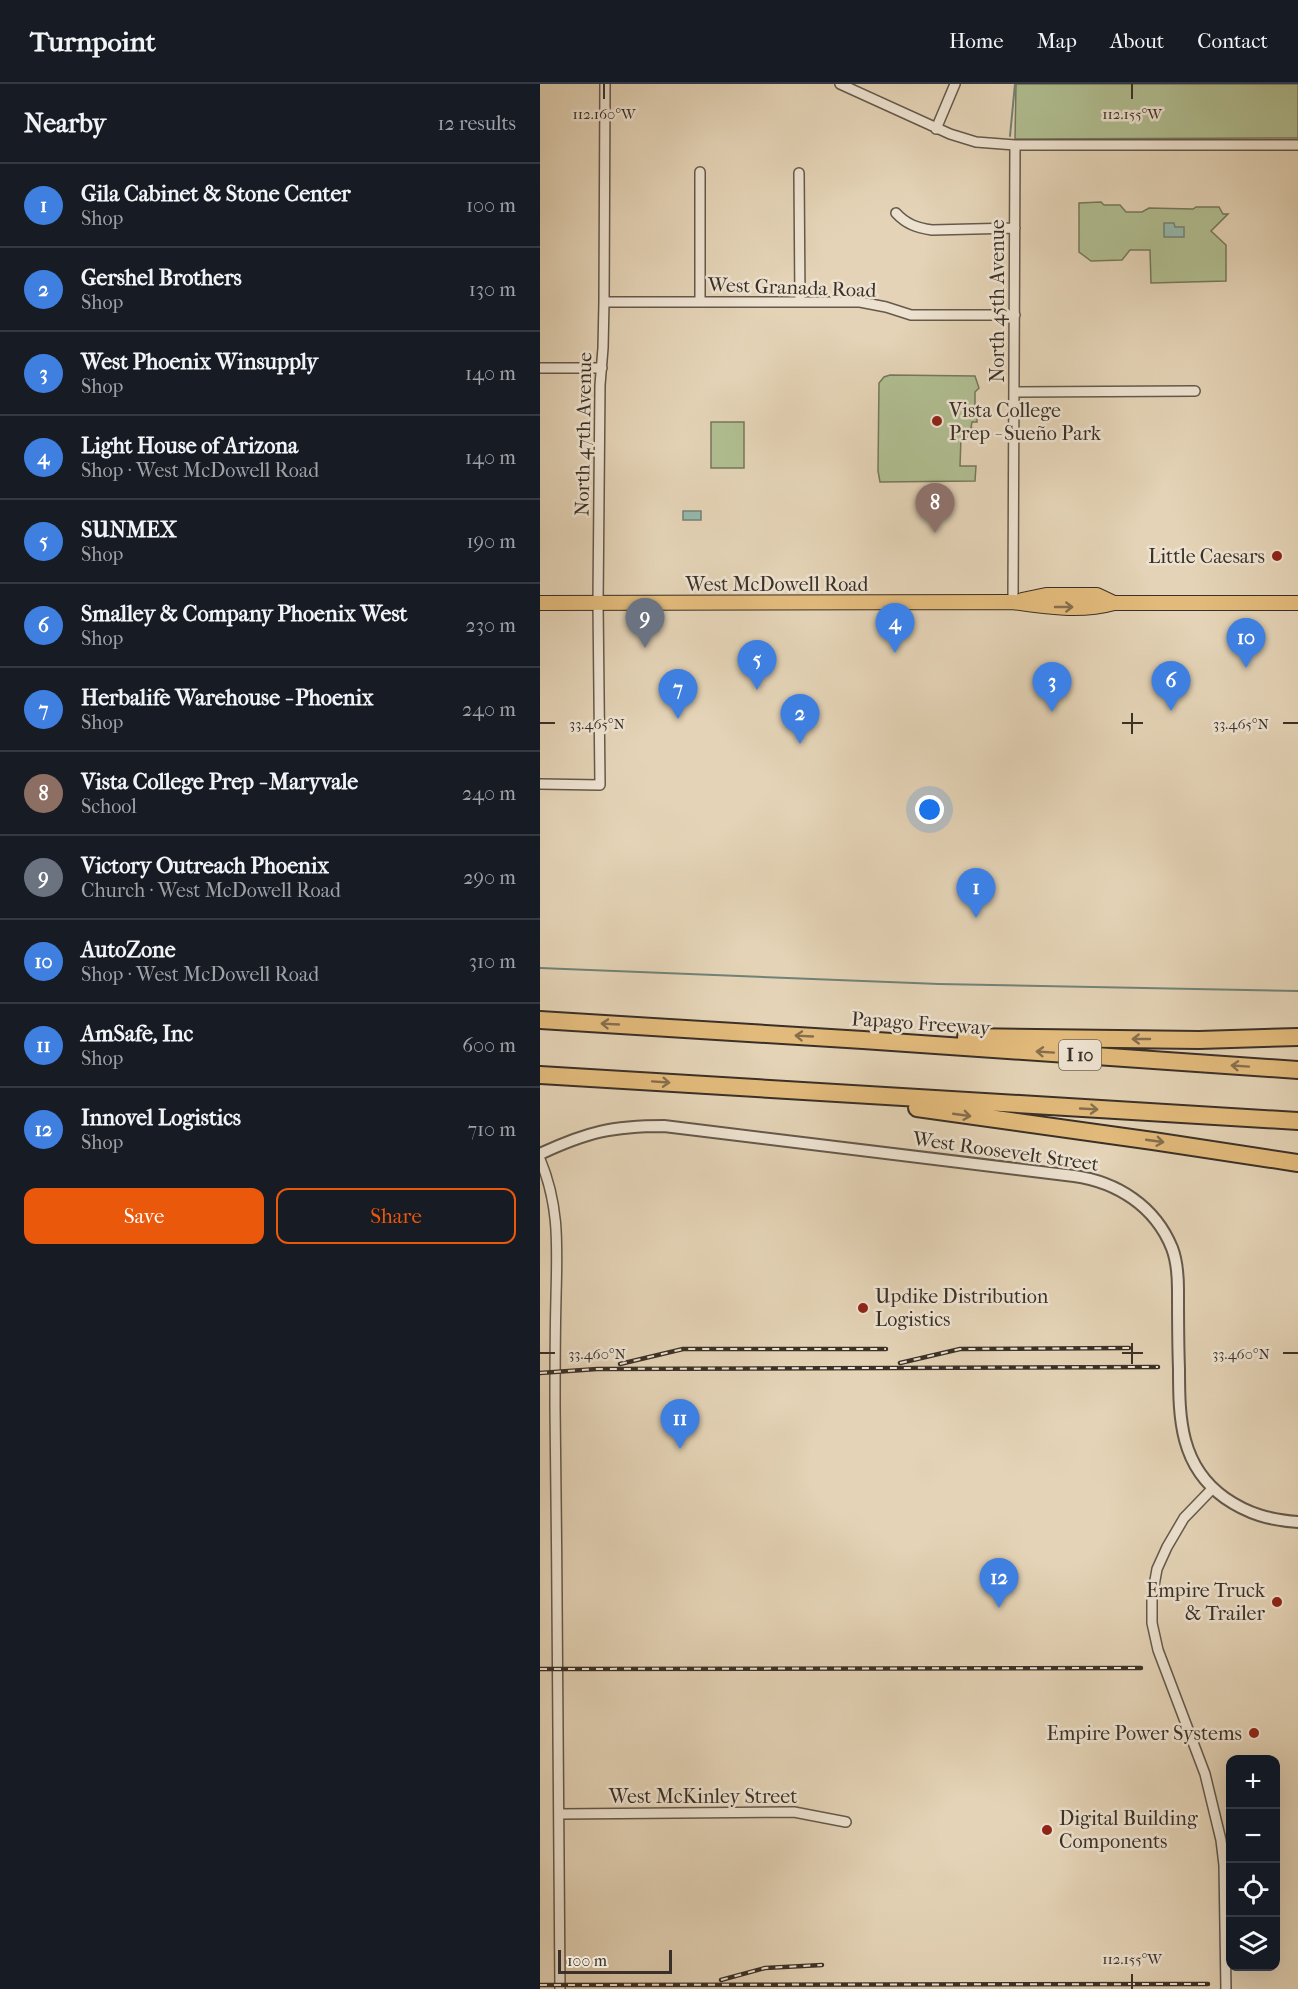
<!DOCTYPE html>
<meta charset="utf-8">
<style>
body{margin:0;font-family:"IM FELL French Canon",serif;background:#20242c;color:#f1f3f6}
.controls{position:absolute;right:18px;bottom:18px;display:grid;overflow:hidden;border-radius:12px;box-shadow:0 6px 24px #0002}
.controls button{width:54px;height:54px;display:grid;place-items:center;padding:0;border:0;border-bottom:2px solid #363941;background:#171b24;color:#f1f3f6;font:30px sans-serif}
.scale{position:absolute;left:18px;bottom:15px;width:114px;box-sizing:border-box;padding-left:6px;border:3px solid #3a3027;border-top:0;font-size:16px;line-height:21px;white-space:nowrap;color:#3a3027;-webkit-text-stroke:4px #ede2d0;paint-order:stroke}
.you{position:absolute;left:390px;top:726px;width:21px;height:21px;margin:-15px;border:4px solid #fff;border-radius:50%;background:#1a73e8;box-shadow:0 0 0 9px #1a73e833}
.badge{display:grid;place-items:center;width:39px;height:39px;border-radius:50%;background:#ea580c;color:#fff;font-size:20px;font-weight:700}
.pin{position:absolute;translate:-50% -50px;filter:drop-shadow(0 2px 3px #0008)}
.pin::after{content:'';position:absolute;top:32px;width:21px;height:18px;background:inherit;clip-path:polygon(0 0,100% 0,50% 100%)}
.list{margin:0;padding:0;list-style:none}
h2{display:flex;justify-content:space-between;align-items:center;height:78px;margin:0;padding:0 24px;font-size:26px}
h2 small{font-size:20px;font-weight:400;color:#9ea1a6}
.list li{display:grid;grid-template-columns:39px 1fr auto;gap:18px;align-items:center;box-sizing:border-box;height:84px;padding:0 24px;border-top:2px solid #363941}
.list b{display:block;font-size:22px;white-space:nowrap}
.list p{margin:0;font-size:20px;white-space:nowrap;color:#9ea1a6}
.list em{font-size:20px;font-style:normal;color:#9ea1a6}
.actions{display:flex;gap:12px;padding:18px 24px}
.actions a{flex:1;padding:14px 0;border:2px solid #ea580c;border-radius:12px;text-align:center;font-size:21px;color:#ea580c}
.actions .main{background:#ea580c;color:#fff}
.icon{flex:none;width:33px;height:33px;fill:none;stroke:currentColor;stroke-width:2;stroke-linecap:round;stroke-linejoin:round}
.map{position:relative;flex:none;width:758px;height:1905px;overflow:hidden}
header{display:flex;align-items:center;gap:36px;box-sizing:border-box;height:84px;padding:0 30px;background:#171b24;border-bottom:2px solid #363941}
header strong{font-size:28px}
nav{display:flex;gap:33px;margin-inline-start:auto;font-size:21px}
main{display:flex}
aside{flex:1;background:#171b24}
.map>svg:first-child{display:block}
.green{fill:#b0be91;stroke:#75775c;stroke-width:1.5}
.water{fill:#95b8ad;stroke:#718277;stroke-width:1.5}
.lines{fill:none;stroke-linecap:round;stroke-linejoin:round}
.stream{stroke:#718277;stroke-width:2}
.minor-casing{stroke:#64594b;stroke-width:12}
.tertiary-casing{stroke:#64594b;stroke-width:14}
.primary-casing{stroke:#3a3027;stroke-width:16}
.motorway-casing{stroke:#3a3027;stroke-width:20}
.minor{stroke:#ede2d0;stroke-width:9}
.tertiary{stroke:#ede2d0;stroke-width:10}
.primary{stroke:#e2ba7b;stroke-width:14}
.motorway{stroke:#e2ba7b;stroke-width:16}
.rail-casing{stroke:#3a3027;stroke-width:4.5}
.rail{stroke:#ede2d0;stroke-width:2;stroke-dasharray:7;stroke-linecap:butt}
.oneway{stroke:#866e4d}
.ticks{fill:none;stroke:#3a3027;stroke-width:2}
.poi-dot{fill:#8f2418;stroke:#ede2d0;stroke-width:2}
.labels{text-anchor:middle;stroke-width:5;stroke-linejoin:round;paint-order:stroke}
.shield{fill:#ede2d0;stroke:#70655a;stroke-width:1.5}
.shield-label{font-size:18px;font-weight:bold;fill:#3a3027}
.street-label{font-size:20px;fill:#3a3027;stroke:#ede2d0}
.poi-label{font-size:20px;fill:#3a3027;stroke:#ede2d0;text-anchor:start}
.ticks-label{font-size:15px;text-anchor:middle;fill:#3a3027;stroke:#ede2d0;stroke-width:5;stroke-linejoin:round;paint-order:stroke}
</style>
<header>
<strong>Turnpoint</strong>
<nav><a>Home</a><a>Map</a><a>About</a><a>Contact</a></nav>
</header>
<main>
<aside>
<h2>Nearby<small>12 results</small></h2>
<ul class="list">
<li><span class="badge" style="background:#3f7fe0">1</span><div><b>Gila Cabinet &amp; Stone Center</b><p>Shop</p></div><em>100 m</em></li>
<li><span class="badge" style="background:#3f7fe0">2</span><div><b>Gershel Brothers</b><p>Shop</p></div><em>130 m</em></li>
<li><span class="badge" style="background:#3f7fe0">3</span><div><b>West Phoenix Winsupply</b><p>Shop</p></div><em>140 m</em></li>
<li><span class="badge" style="background:#3f7fe0">4</span><div><b>Light House of Arizona</b><p>Shop · West McDowell Road</p></div><em>140 m</em></li>
<li><span class="badge" style="background:#3f7fe0">5</span><div><b>SUNMEX</b><p>Shop</p></div><em>190 m</em></li>
<li><span class="badge" style="background:#3f7fe0">6</span><div><b>Smalley &amp; Company Phoenix West</b><p>Shop</p></div><em>230 m</em></li>
<li><span class="badge" style="background:#3f7fe0">7</span><div><b>Herbalife Warehouse - Phoenix</b><p>Shop</p></div><em>240 m</em></li>
<li><span class="badge" style="background:#8d6e63">8</span><div><b>Vista College Prep - Maryvale</b><p>School</p></div><em>240 m</em></li>
<li><span class="badge" style="background:#6b7280">9</span><div><b>Victory Outreach Phoenix</b><p>Church · West McDowell Road</p></div><em>290 m</em></li>
<li><span class="badge" style="background:#3f7fe0">10</span><div><b>AutoZone</b><p>Shop · West McDowell Road</p></div><em>310 m</em></li>
<li><span class="badge" style="background:#3f7fe0">11</span><div><b>AmSafe, Inc</b><p>Shop</p></div><em>600 m</em></li>
<li><span class="badge" style="background:#3f7fe0">12</span><div><b>Innovel Logistics</b><p>Shop</p></div><em>710 m</em></li>
</ul>
<div class="actions"><a class="main">Save</a><a>Share</a></div>
</aside>
<div class="map">
<svg width="758" height="1905" viewBox="0 0 758 1905">
<rect width="100%" height="100%" fill="#e4d3b6"/>
<filter id="stains"><feTurbulence type="fractalNoise" baseFrequency=".00333" numOctaves="4"/><feColorMatrix values="0 0 0 0 .2 0 0 0 0 .09 0 0 0 0 .02 0 0 0 .5 -.17"/></filter>
<radialGradient id="worn" r=".72"><stop offset=".6" stop-color="#630" stop-opacity="0"/><stop offset="1" stop-color="#630" stop-opacity=".3"/></radialGradient>
<path class="green" d="M476 0H758V54L475 55Z
M561 118 564 121H580L586 128H602L609 124 653 125 656 123H679L683 130H688L671 147 686 161V197L611 199 610 166H590L582 176 551 177 539 168V119Z
M350 291 435 292 439 304 435 308V331L437 332V338H432L431 344 437 345V353H421L420 382H436L435 397 340 398 338 387 339 299 344 293Z
M171 338H204V384H171Z"/>
<path class="water" d="M624 139H634L635 143H644V153H624Z
M143 427H161V436H143Z"/>
<g class="lines">
<path class="stream" d="M470 52 475 0
M0 884 399 900 758 907"/>
<defs>
<path id="minor" d="M300 0 410 50 436 58 475 61H758
M396 45 415 0
M259 89 260 218
M356 129C366 140 377 144 392 146L475 144
M64 218H320L346 223 371 231H475
M160 218V88
M0 284H62
M474 308 655 307
M473 518 475 61
M0 700 60 701 58 519 60 301 63 264 64 218 65 0
M0 1075C20 1123 17 1163 16 1214 15 1250 15 1286 15 1323 17 1517 20 1711 20 1905
M672 1405 644 1434 627 1463 617 1485 612 1513V1539L618 1566 665 1690 681 1756 684 1781 686 1905
M20 1730 254 1728 306 1738"/>
<path id="tertiary" d="M0 1070C47 1048 72 1042 124 1042L534 1092C577 1098 615 1122 632 1164 637 1177 638 1192 638 1206 638 1232 638 1259 639 1285 639 1335 640 1382 685 1414 708 1430 730 1436 758 1438"/>
<path id="primary" d="M482 516 506 511H557L574 519
M0 519 473 518C506 523 542 528 574 519H758"/>
<path id="motorway" d="M0 936 323 956 758 986
M426 953 659 956 758 953
M0 991 758 1037
M377 1024 613 1057 758 1079"/>
</defs>
<use href="#minor" class="minor-casing"/>
<use href="#tertiary" class="tertiary-casing"/>
<use href="#primary" class="primary-casing"/>
<use href="#motorway" class="motorway-casing"/>
<use href="#minor" class="minor"/>
<use href="#tertiary" class="tertiary"/>
<use href="#primary" class="primary"/>
<use href="#motorway" class="motorway"/>
<defs>
<path id="rail" d="M360 1279 420 1265 589 1264
M80 1280 143 1265H346
M0 1289 57 1285 618 1283
M0 1585 601 1584
M181 1896 225 1884 282 1881
M0 1901 668 1900"/>
</defs>
<use href="#rail" class="rail-casing"/>
<use href="#rail" class="rail"/>
</g>
<defs><path id="oneway-shaft" d="M-6 0H5M1.5-3L5.5 0L1.5 3" fill="none" stroke-width="1.6" stroke-linecap="round" stroke-linejoin="round" transform="scale(1.5)"/></defs>
<g class="oneway">
<use href="#oneway-shaft" transform="translate(524 523)"/>
<use href="#oneway-shaft" transform="translate(70 940) rotate(-177)"/>
<use href="#oneway-shaft" transform="translate(264 952) rotate(-177)"/>
<use href="#oneway-shaft" transform="translate(601 955) rotate(-180)"/>
<use href="#oneway-shaft" transform="translate(505 968) rotate(-176)"/>
<use href="#oneway-shaft" transform="translate(700 982) rotate(-176)"/>
<use href="#oneway-shaft" transform="translate(121 998) rotate(4)"/>
<use href="#oneway-shaft" transform="translate(549 1025) rotate(3)"/>
<use href="#oneway-shaft" transform="translate(422 1031) rotate(8)"/>
<use href="#oneway-shaft" transform="translate(615 1057) rotate(8)"/>
</g>
<path class="ticks" d="M64 0V15M592 0V15M592 629V650M0 639H15M582 639H603M743 639H758M592 1259V1280M0 1269H15M582 1269H603M743 1269H758M592 1890V1905"/>
<g class="poi-dot">
<circle cx="397" cy="337" r="6"/>
<circle cx="737" cy="472" r="6"/>
<circle cx="323" cy="1224" r="6"/>
<circle cx="737" cy="1518" r="6"/>
<circle cx="714" cy="1649" r="6"/>
<circle cx="507" cy="1746" r="6"/>
</g>
<g class="labels">
<rect class="shield" x="519" y="956" width="42" height="30" rx="4.5"/>
<g class="shield-label">
<text x="540" y="977">I 10</text>
</g>
<g class="street-label">
<text transform="translate(252 203) rotate(2)" y="7">West Granada Road</text>
<text transform="translate(457 217) rotate(-90)" y="7">North 45th Avenue</text>
<text transform="translate(43 350) rotate(-89)" y="7">North 47th Avenue</text>
<text x="237" y="507">West McDowell Road</text>
<text transform="translate(381 939) rotate(4)" y="7">Papago Freeway</text>
<text transform="translate(466 1067) rotate(8)" y="7">West Roosevelt Street</text>
<text x="163" y="1719">West McKinley Street</text>
</g>
<g class="poi-label">
<text x="409" y="333">Vista College<tspan x="409" dy="23">Prep - Sueño Park</tspan></text>
<text x="725" y="479" text-anchor="end">Little Caesars</text>
<text x="335" y="1219">Updike Distribution<tspan x="335" dy="23">Logistics</tspan></text>
<text x="725" y="1513" text-anchor="end">Empire Truck<tspan x="725" dy="23">&amp; Trailer</tspan></text>
<text x="702" y="1656" text-anchor="end">Empire Power Systems</text>
<text x="519" y="1741">Digital Building<tspan x="519" dy="23">Components</tspan></text>
</g>
</g>
<g class="ticks-label">
<text x="64" y="35">112.160°W</text>
<text x="592" y="35">112.155°W</text>
<text x="57" y="645">33.465°N</text>
<text x="701" y="645">33.465°N</text>
<text x="57" y="1275">33.460°N</text>
<text x="701" y="1275">33.460°N</text>
<text x="592" y="1880">112.155°W</text>
</g>
<rect width="100%" height="100%" filter="url(#stains)"/>
<rect width="100%" height="100%" fill="url(#worn)"/>
</svg>
<div class="controls">
<button>+</button>
<button>−</button>
<button><svg class="icon" aria-label="locate" viewBox="0 0 24 24"><circle cx="12" cy="12" r="6"/><path d="M12 2v4M12 18v4M2 12h4M18 12h4"/></svg></button>
<button><svg class="icon" aria-label="layers" viewBox="0 0 24 24"><path d="M12 4l9 5-9 5-9-5zM3 14l9 5 9-5"/></svg></button>
</div>
<div class="scale">100 m</div>
<div class="you"></div>
<div class="pin badge" style="left:436px;top:834px;background:#3f7fe0">1</div>
<div class="pin badge" style="left:260px;top:660px;background:#3f7fe0">2</div>
<div class="pin badge" style="left:512px;top:628px;background:#3f7fe0">3</div>
<div class="pin badge" style="left:355px;top:569px;background:#3f7fe0">4</div>
<div class="pin badge" style="left:217px;top:606px;background:#3f7fe0">5</div>
<div class="pin badge" style="left:631px;top:627px;background:#3f7fe0">6</div>
<div class="pin badge" style="left:138px;top:635px;background:#3f7fe0">7</div>
<div class="pin badge" style="left:395px;top:449px;background:#8d6e63">8</div>
<div class="pin badge" style="left:105px;top:564px;background:#6b7280">9</div>
<div class="pin badge" style="left:706px;top:584px;background:#3f7fe0">10</div>
<div class="pin badge" style="left:140px;top:1365px;background:#3f7fe0">11</div>
<div class="pin badge" style="left:459px;top:1524px;background:#3f7fe0">12</div>
</div>
</main>
